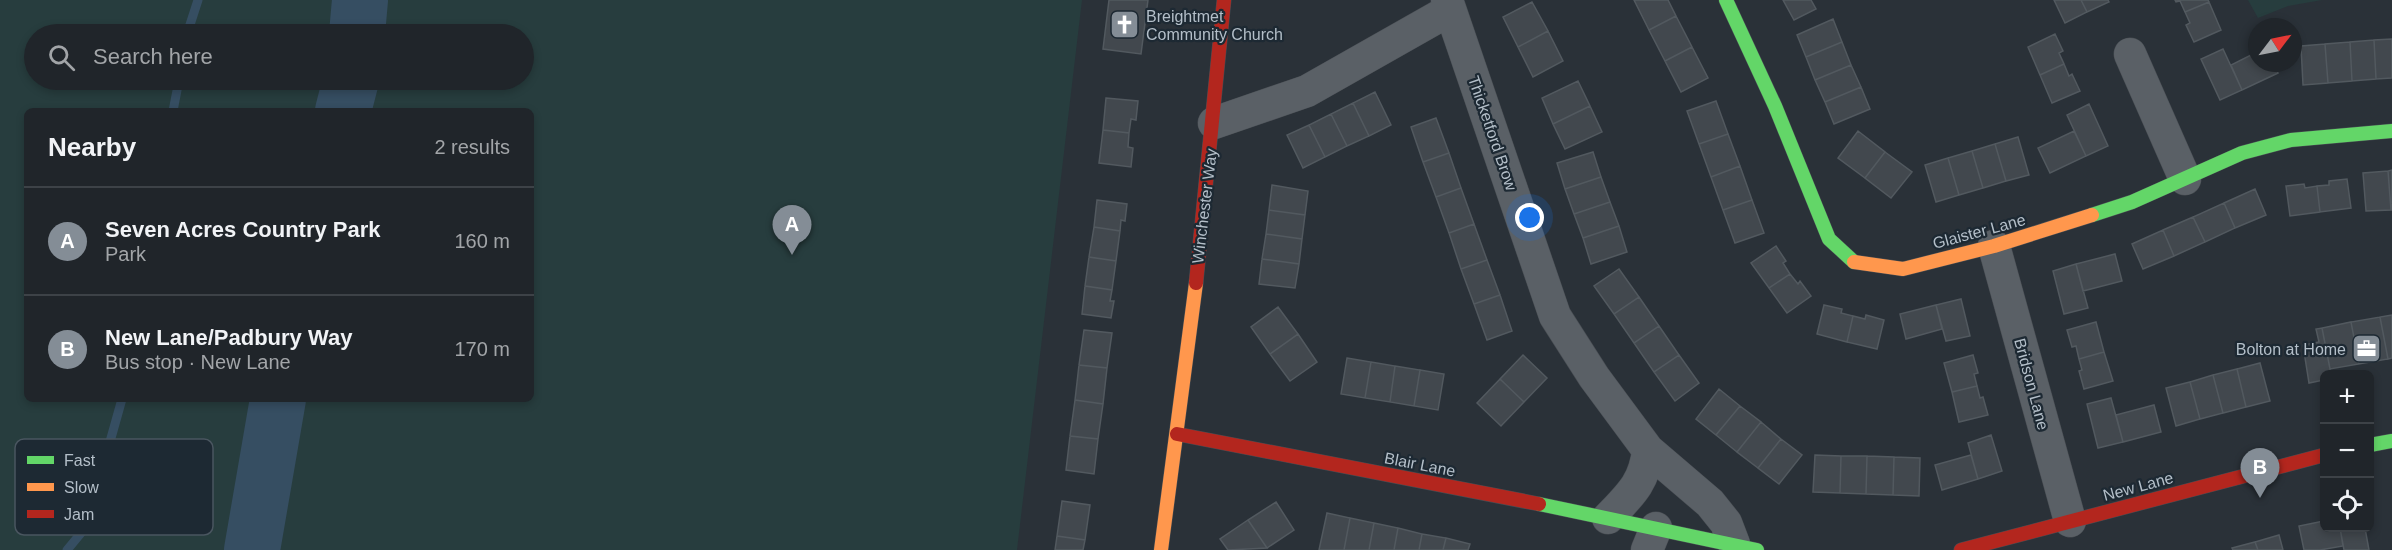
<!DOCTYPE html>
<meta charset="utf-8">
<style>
body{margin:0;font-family:Arial,sans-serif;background:#2d3136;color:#f1f3f6}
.controls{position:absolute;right:18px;bottom:18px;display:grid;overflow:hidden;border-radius:9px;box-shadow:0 3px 9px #0003}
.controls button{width:54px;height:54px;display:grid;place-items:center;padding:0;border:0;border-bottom:2px solid #3d4247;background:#20252a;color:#f1f3f6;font:30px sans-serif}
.compass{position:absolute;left:2248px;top:18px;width:54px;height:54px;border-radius:50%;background:#20252a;box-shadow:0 3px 9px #0003;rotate:58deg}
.you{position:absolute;left:1530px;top:218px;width:21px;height:21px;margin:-15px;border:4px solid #fff;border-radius:50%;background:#1a73e8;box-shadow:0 0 0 9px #1a73e833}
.badge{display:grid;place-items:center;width:39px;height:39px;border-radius:50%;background:#848d96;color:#fff;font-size:20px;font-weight:700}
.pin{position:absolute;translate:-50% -50px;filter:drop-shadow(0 2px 3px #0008)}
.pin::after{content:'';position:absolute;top:32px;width:21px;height:18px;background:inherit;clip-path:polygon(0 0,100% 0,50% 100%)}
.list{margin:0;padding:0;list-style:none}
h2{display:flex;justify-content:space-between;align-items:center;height:78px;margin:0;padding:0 24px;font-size:26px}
h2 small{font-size:20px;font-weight:400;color:#a2a5a8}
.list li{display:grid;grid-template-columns:39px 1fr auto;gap:18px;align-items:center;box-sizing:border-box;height:108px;padding:0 24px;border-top:2px solid #3d4247}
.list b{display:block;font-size:22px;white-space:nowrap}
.list p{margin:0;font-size:20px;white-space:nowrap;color:#a2a5a8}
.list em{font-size:20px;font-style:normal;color:#a2a5a8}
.icon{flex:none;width:33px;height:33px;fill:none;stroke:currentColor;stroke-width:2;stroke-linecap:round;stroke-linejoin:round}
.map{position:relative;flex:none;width:2392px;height:550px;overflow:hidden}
.search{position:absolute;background:#20252a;box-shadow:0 3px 9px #0003;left:24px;top:24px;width:510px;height:66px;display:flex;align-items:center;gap:15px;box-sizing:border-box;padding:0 21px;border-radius:33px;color:#a2a5a8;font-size:22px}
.panel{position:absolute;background:#20252a;box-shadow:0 3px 9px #0003;left:24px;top:108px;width:510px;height:294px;border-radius:9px}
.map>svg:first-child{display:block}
.green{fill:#273d3e;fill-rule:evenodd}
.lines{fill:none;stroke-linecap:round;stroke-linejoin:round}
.stream{stroke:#364e62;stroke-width:9}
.river{stroke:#364e62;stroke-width:56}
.building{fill:#42484e;stroke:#52595f;stroke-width:1.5}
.street-casing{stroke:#484d53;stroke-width:33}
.fast-casing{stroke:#484d53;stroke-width:15}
.slow-casing{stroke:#484d53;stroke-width:15}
.jam-casing{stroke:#484d53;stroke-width:15}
.street{stroke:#5a6066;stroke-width:32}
.fast{stroke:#63d668;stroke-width:14}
.slow{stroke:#ff974d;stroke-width:14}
.jam{stroke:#b3261e;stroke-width:14}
.labels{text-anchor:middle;stroke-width:4.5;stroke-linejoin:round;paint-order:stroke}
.poi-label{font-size:16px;fill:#b4bfc9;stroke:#1d2933;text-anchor:start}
.street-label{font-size:16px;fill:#b4bfc9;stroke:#1d2933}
.key{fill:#1d2933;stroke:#4a5660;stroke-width:1.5}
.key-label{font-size:16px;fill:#b4bfc9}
</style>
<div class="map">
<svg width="2392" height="550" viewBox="0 0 2392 550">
<rect width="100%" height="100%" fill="#2a3138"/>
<path class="green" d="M0 0H1082L1017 550H0ZM34 34H524V80H34ZM27 111H531V399H27Z
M2248 0H2322L2288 6 2258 18Z"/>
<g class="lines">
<path class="stream" d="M187 34 198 0
M173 111 179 80
M67 550 86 527 122 399"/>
<path class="river" d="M357 34 360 0
M343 111 351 80
M252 550 278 399"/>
</g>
<path class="building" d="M1109 0H1148L1141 54 1103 49Z
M1634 0H1668L1676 16 1649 30Z
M1783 0H1811L1816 9 1794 20Z
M2054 0H2081L2087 12 2065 23Z
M2081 0H2108L2109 2 2087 12Z
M2175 0H2208L2209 2 2185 12 2180 1 2176 2Z
M1532 2 1548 31 1518 47 1503 17Z
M2209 2 2221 30 2194 42 2186 25 2190 23 2185 12Z
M1676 16 1692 47 1665 61 1649 30Z
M1833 19 1842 42 1806 57 1797 35Z
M1548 31 1563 61 1533 77 1518 47Z
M2055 34 2063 51 2059 53 2064 64 2040 75 2028 47Z
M2392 39V78L2376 79 2374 40Z
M2374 40 2376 79 2352 81 2350 42Z
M1842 42 1851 65 1815 80 1806 57Z
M2350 42 2352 81 2328 83 2325 44Z
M2325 44 2328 83 2303 85 2301 46Z
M1692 47 1708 78 1681 92 1665 61Z
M2223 49 2242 90 2220 100 2201 59Z
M2257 52V63H2274L2278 73 2242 90 2231 65Z
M2064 64 2069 76 2072 74 2080 91 2052 103 2040 75Z
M1851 65 1861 87 1825 102 1815 80Z
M1578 81 1590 106 1553 124 1542 98Z
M1861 87 1870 109 1834 124 1825 102Z
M1375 92 1391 125 1369 136 1353 103Z
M1106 98 1138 101 1136 120 1131 119 1129 133 1103 130Z
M1716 101 1728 134 1699 144 1687 111Z
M1353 103 1369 136 1347 146 1331 114Z
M2089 104 2108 146 2086 156 2067 115Z
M1590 106 1602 132 1565 149 1553 124Z
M1331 114 1347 146 1325 157 1309 125Z
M1436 118 1449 153 1423 162 1411 127Z
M1309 125 1325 157 1303 168 1287 135Z
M1103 130 1129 133 1128 147 1133 148 1131 167 1099 163Z
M1858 131 1885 152 1865 178 1838 158Z
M2074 131 2086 156 2050 173 2038 148Z
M1728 134 1740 166 1711 177 1699 144Z
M2018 137 2029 175 2006 181 1995 144Z
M1995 144 2006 181 1983 188 1972 151Z
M1972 151 1983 188 1959 195 1948 158Z
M1593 152 1601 177 1565 189 1557 163Z
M1885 152 1912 172 1891 198 1865 178Z
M1449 153 1461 188 1436 197 1423 162Z
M1948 158 1959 195 1936 202 1925 165Z
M1740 166 1752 200 1723 210 1711 177Z
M2392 170V210H2391L2388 171Z
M2388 171 2391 210 2366 211 2363 173Z
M1601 177 1610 202 1574 214 1565 189Z
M2347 179 2351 208 2320 212 2317 186 2329 185V181Z
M2304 184 2305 188 2317 186 2320 212 2290 216 2286 186Z
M1272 185 1308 191 1305 215 1269 210Z
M1461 188 1474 224 1449 233 1436 197Z
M2255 189 2266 215 2235 228 2224 203Z
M1097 200 1127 204 1125 221 1121 220 1120 231 1094 227Z
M1752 200 1764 233 1735 243 1723 210Z
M1610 202 1619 226 1583 238 1574 214Z
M2224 203 2235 228 2205 242 2193 217Z
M1269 210 1305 215 1302 239 1266 234Z
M2193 217 2205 242 2174 256 2163 230Z
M1474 224 1487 260 1461 269 1449 233Z
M1619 226 1627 252 1591 264 1583 238Z
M1094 227 1120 231 1116 261 1089 257Z
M2163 230 2174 256 2143 269 2132 244Z
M1266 234 1302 239 1299 264 1262 259Z
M1776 246 1786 261 1783 263 1790 274 1769 288 1751 263Z
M2115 254 2122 281 2083 291 2076 264Z
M1089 257 1116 261 1112 290 1085 286Z
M1262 259 1299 264 1295 288 1259 284Z
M1487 260 1500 295 1474 304 1461 269Z
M2076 264 2088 308 2064 314 2053 271Z
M1619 269 1639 297 1614 314 1594 286Z
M1790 274 1798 284 1800 281 1811 296 1787 313 1769 288Z
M1085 286 1112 290 1110 301H1114L1111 318 1082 314Z
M1500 295 1512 331 1487 340 1474 304Z
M1639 297 1659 326 1634 343 1614 314Z
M1961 299 1970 336 1946 341 1936 305Z
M1824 305 1842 309 1841 313 1853 316 1847 342 1817 334Z
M1936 305 1942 329 1906 339 1900 314Z
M1278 307 1298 334 1270 354 1251 327Z
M1866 315 1884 320 1877 349 1847 342 1853 316 1865 319Z
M2392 315V358L2388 359 2380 317Z
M2380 317 2388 359 2359 364 2351 322Z
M2096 322 2104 352 2079 359 2076 346 2072 347 2067 330Z
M2351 322 2359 364 2330 369 2322 328Z
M1659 326 1679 355 1654 372 1634 343Z
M2322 328 2331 374H2324V380L2309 383 2303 345 2319 342 2316 329Z
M1084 330 1112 333 1107 368 1079 365Z
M1298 334 1317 362 1290 381 1270 354Z
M2104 352 2113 381 2084 389 2079 371 2082 370 2079 359Z
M1523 355 1547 378 1524 402 1500 379Z
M1679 355 1699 383 1675 401 1654 372Z
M1973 355 1978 373 1974 374 1977 386 1952 392 1944 363Z
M1347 358 1371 362 1365 398 1341 394Z
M1371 362 1395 366 1390 402 1365 398Z
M2260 363 2270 401 2246 407 2237 369Z
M1079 365 1107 368 1103 404 1075 400Z
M1395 366 1420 370 1414 406 1390 402Z
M2237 369 2246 407 2223 413 2213 375Z
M1420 370 1444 374 1438 410 1414 406Z
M2213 375 2223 413 2200 419 2190 382Z
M1500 379 1524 402 1501 426 1477 403Z
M2190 382 2200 419 2176 426 2166 388Z
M1977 386 1980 398 1983 397 1988 415 1959 422 1952 392Z
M1719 389 1740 406 1716 435 1696 419Z
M2111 398 2123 442 2098 448 2087 404Z
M1075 400 1103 404 1098 439 1070 436Z
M2154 405 2161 432 2123 442 2116 415Z
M1740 406 1761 422 1737 452 1716 435Z
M1761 422 1781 439 1758 468 1737 452Z
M1991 435 2002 471 1978 479 1968 443Z
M1070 436 1098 439 1094 474 1066 470Z
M1781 439 1802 455 1779 484 1758 468Z
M1815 455 1841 456 1840 493 1813 492Z
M1971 455 1978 479 1942 490 1935 465Z
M1841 456H1867L1866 494 1840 493Z
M1867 456 1894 457 1893 495 1866 494Z
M1894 457 1920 458 1919 496 1893 495Z
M1062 501 1090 505 1085 540 1057 536Z
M1276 502 1294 530 1267 548 1248 520Z
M1327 513 1350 518 1344 550H1319Z
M1350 518 1374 523 1369 550H1344Z
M1248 520 1267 548 1228 550 1220 539Z
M2324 521V528H2340L2343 546 2320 550H2304L2299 526Z
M1374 523 1398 528 1394 550H1369Z
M1398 528 1422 534 1419 550H1394Z
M2340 528H2365L2369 550H2344Z
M1422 534 1446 538 1443 550H1419Z
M2279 535 2283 550H2258L2255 542Z
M1057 536 1085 540 1083 550H1055Z
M1446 538 1470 544 1468 550H1443Z
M2255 542 2258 550H2233L2232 548Z"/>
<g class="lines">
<defs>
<path id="street" d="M1447 0 1555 316 1594 377 1648 450 1710 503 1726 523 1734 544
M2130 54 2185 179
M1214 123 1307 91 1450 10
M1994 246 2070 521
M1608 518C1630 495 1645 482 1648 450
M1647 550 1656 528"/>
<path id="fast" d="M1726 0 1775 106 1829 239 1854 262
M2092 215 2132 202 2242 153 2291 140 2392 131
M2370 445 2392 441
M1539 504 1757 550"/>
<path id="slow" d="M1854 262 1903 269 1994 246 2092 215
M1161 550 1196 283"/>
<path id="jam" d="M1196 283 1224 0
M1177 434 1539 504
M1961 550 2324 455"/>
</defs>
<use href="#street" class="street-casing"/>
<use href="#fast" class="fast-casing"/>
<use href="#slow" class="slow-casing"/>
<use href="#jam" class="jam-casing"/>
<use href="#street" class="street"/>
<use href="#fast" class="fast"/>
<use href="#slow" class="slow"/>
<use href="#jam" class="jam"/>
</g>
<defs>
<symbol id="church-square" viewBox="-11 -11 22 22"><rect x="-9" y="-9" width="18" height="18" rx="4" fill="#848d96" stroke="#1d2933"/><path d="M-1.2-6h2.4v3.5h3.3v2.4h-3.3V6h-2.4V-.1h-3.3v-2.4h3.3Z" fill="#fff"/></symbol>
<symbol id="office-square" viewBox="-11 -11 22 22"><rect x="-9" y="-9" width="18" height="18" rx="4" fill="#848d96" stroke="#1d2933"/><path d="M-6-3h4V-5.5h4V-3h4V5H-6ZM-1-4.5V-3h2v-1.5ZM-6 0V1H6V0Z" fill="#fff"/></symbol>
</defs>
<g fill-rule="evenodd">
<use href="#church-square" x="1108" y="8" width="33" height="33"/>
<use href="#office-square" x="2350" y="332" width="33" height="33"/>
</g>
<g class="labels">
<g class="poi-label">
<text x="1146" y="22">Breightmet<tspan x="1146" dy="18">Community Church</tspan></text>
<text x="2346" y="355" text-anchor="end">Bolton at Home</text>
</g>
<g class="street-label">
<text transform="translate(1493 133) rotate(71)" y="6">Thicketford Brow</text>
<text transform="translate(1204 206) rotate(-83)" y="6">Winchester Way</text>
<text transform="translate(1979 231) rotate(-15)" y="6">Glaister Lane</text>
<text transform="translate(2032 384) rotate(75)" y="6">Bridson Lane</text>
<text transform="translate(1420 464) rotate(11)" y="6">Blair Lane</text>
<text transform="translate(2138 486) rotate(-15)" y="6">New Lane</text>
</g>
</g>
<rect x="15" y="439" width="198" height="96" rx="9" class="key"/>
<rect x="27" y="456" width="27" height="8" fill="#63d668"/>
<rect x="27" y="483" width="27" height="8" fill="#ff974d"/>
<rect x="27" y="510" width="27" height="8" fill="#b3261e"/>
<g class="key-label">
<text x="64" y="466">Fast</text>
<text x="64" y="493">Slow</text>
<text x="64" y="520">Jam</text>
</g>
</svg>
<div class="controls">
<button>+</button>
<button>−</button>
<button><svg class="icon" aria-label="locate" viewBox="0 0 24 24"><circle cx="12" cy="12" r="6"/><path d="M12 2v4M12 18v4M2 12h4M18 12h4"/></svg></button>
</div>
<svg class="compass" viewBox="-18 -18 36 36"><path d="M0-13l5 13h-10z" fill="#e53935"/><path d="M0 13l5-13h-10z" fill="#a2a5a8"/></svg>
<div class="you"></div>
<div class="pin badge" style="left:792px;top:255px">A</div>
<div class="pin badge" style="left:2260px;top:498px">B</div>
<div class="search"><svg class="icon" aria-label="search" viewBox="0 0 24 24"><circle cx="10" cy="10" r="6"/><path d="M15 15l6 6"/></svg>Search here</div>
<section class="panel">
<h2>Nearby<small>2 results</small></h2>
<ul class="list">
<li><span class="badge">A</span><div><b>Seven Acres Country Park</b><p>Park</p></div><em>160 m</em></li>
<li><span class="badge">B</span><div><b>New Lane/Padbury Way</b><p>Bus stop · New Lane</p></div><em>170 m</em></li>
</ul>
</section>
</div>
